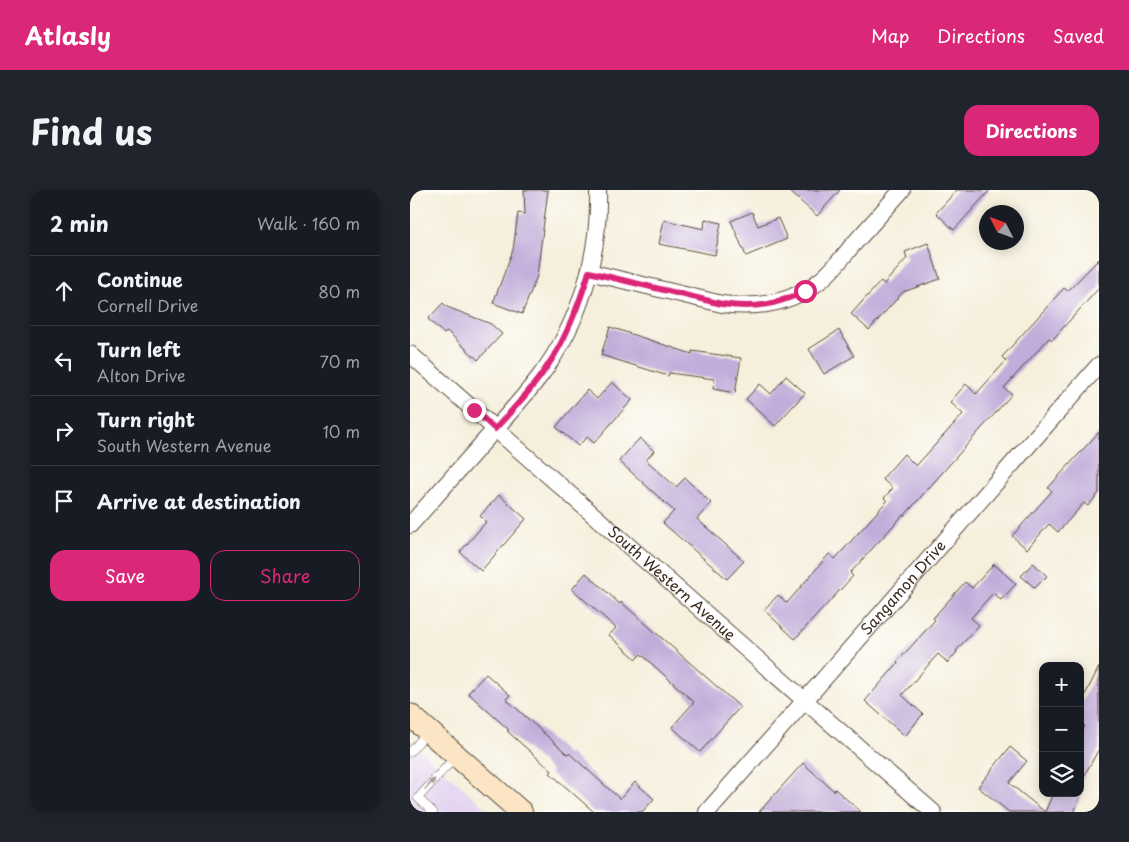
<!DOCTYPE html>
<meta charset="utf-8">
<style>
body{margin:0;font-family:"Playpen Sans",sans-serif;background:#20242c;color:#f1f3f6}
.controls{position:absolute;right:15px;bottom:15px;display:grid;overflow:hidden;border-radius:10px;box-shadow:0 2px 12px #0003}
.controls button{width:45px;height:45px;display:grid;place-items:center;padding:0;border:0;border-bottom:1px solid #363941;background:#171b24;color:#f1f3f6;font:25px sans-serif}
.compass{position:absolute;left:569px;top:15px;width:45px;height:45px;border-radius:50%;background:#171b24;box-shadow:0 2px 12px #0003;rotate:312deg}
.stop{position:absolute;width:15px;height:15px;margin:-11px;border:4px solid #db2777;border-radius:50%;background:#fff}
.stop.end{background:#db2777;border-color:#fff;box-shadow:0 1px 5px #0008}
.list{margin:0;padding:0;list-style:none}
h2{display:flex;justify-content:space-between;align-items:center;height:65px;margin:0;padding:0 20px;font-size:21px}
h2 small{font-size:16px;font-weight:400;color:#9ea1a6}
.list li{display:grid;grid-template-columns:32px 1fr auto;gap:15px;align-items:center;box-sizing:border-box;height:70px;padding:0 20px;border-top:1px solid #363941}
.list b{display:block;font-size:19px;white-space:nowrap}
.list p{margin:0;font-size:16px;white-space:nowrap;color:#9ea1a6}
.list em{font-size:16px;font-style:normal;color:#9ea1a6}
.actions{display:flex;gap:10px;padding:15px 20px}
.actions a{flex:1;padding:11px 0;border:1px solid #db2777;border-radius:15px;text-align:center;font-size:18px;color:#db2777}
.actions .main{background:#db2777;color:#fff}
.icon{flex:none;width:28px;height:28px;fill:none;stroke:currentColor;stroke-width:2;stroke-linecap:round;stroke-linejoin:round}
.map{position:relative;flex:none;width:689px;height:622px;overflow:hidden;border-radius:15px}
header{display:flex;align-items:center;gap:30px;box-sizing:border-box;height:70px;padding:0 25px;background:#db2777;color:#fff}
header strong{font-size:24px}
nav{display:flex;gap:28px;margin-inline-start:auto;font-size:18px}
.intro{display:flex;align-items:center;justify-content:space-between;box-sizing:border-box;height:120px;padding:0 30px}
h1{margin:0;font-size:35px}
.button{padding:12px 22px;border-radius:15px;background:#db2777;color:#fff;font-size:18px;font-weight:700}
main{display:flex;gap:30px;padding:0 30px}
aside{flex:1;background:#171b24;border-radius:15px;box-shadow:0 2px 12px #0003}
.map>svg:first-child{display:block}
.built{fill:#e4d3f1}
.building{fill:#c1acda}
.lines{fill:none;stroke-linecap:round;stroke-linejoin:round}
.lane-casing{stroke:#57483a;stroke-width:9}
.street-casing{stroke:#57483a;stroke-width:18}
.secondary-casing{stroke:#57483a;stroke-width:24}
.lane{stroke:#fff;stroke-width:8}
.street{stroke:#fff;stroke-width:16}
.secondary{stroke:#fce5c4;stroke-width:22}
.oneway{fill:#a79f9a}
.route{stroke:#db2777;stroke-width:6}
.labels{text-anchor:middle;stroke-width:4;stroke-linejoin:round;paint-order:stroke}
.street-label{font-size:15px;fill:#3b2a1e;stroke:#fdfcf7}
</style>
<header>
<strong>Atlasly</strong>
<nav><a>Map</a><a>Directions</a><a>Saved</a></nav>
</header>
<div class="intro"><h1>Find us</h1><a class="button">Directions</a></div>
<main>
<aside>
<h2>2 min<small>Walk · 160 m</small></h2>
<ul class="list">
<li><svg class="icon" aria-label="ahead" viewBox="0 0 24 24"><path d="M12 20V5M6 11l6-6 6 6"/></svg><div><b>Continue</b><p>Cornell Drive</p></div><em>80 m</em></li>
<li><svg class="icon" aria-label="left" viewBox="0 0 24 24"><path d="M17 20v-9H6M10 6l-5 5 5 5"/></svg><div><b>Turn left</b><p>Alton Drive</p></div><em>70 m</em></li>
<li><svg class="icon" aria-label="right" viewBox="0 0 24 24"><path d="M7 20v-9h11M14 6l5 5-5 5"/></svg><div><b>Turn right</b><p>South Western Avenue</p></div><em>10 m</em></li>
<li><svg class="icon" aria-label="arrive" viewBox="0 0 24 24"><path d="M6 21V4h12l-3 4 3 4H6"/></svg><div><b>Arrive at destination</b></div></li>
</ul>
<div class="actions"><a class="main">Save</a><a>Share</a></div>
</aside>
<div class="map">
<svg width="689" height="622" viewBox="0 0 689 622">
<rect width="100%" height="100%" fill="#fdfcf7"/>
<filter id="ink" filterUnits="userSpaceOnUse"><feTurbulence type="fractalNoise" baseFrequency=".02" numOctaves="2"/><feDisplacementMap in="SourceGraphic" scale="10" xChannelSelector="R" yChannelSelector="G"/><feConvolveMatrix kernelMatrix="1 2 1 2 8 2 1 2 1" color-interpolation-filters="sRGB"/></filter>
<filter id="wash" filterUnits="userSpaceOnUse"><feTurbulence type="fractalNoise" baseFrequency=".0096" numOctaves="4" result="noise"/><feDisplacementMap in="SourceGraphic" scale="20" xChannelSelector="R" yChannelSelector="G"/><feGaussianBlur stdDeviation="1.12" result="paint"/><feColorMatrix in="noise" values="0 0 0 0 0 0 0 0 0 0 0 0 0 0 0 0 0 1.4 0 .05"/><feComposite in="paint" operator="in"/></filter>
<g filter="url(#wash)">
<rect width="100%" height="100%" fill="#f5efdc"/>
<path class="built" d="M0 551 80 622H0Z"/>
<g id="blocks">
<path class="building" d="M114 0H138L127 86 112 124 83 113 103 60 108 23 115 24Z
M378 0H430L407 26Z
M547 0H580L544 40 526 23Z
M342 22 348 36 368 28 377 49 336 66 321 31Z
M295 29 311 33 305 65 249 54 254 30 294 39Z
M518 53 530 89 493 102 459 140 441 124 471 91 474 94 497 68 495 62Z
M689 69V98L642 150 639 148 594 198 602 204 494 326 493 325 440 383 443 386 385 449 354 420 368 405 377 413 419 364 425 369 477 311 474 308 483 298 472 289 494 264 506 276 553 224 540 212 556 194 566 204 596 171 592 167 654 98 658 101Z
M33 113 37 117 81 134 92 144 68 170 37 141 34 144 18 129Z
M200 137 282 164V161L331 168 325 203 303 199 304 189 259 183 258 186 191 165Z
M429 140 444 166 414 184 399 159Z
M376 186 395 203 365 236 336 209 350 194 361 204Z
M202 192 222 210 184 253 177 247 168 256 146 237 177 200 187 209Z
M689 242V303L678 316 674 313 648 342 639 334 617 359 602 346 642 301 638 298Z
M230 248 244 261 236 270 266 297 275 288 301 313 287 329 334 371 317 389 253 333 264 321 209 271Z
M89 305 116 329 71 381 50 362 76 332 70 326Z
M623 373 637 386 625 398 611 386Z
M584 374 606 394 591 410 583 403 561 428 569 435 546 461 547 462 538 473 528 464 492 505 513 524 495 546 455 511 488 473 487 472 525 430 523 428 555 392 562 398Z
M176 383 210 414 211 412 330 517 290 562 262 537 284 512 231 464 226 469 199 445 206 438 162 399Z
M689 477V559L670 593V545L675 536 670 533V515Z
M76 484 100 505 96 509 157 564 159 563 210 609 225 592 244 609 232 622H184L140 583 142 581 97 541 99 540 58 503Z
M600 557 617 571 599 593 635 622 643 603H672L664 622H599L568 597Z
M393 573 424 601 425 599 451 622H349Z"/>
</g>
</g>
<g filter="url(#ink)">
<use href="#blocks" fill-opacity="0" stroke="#57483a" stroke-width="1"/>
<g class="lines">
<defs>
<path id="lane" d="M0 562 17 543
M23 622 8 608 45 567"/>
<g id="street">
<path d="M179 82 312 114C349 119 383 113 412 89 423 80 432 68 441 57 458 38 475 19 492 0"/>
<path id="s1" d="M0 164 409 523 523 622"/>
<path d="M0 335C26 306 52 276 78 247 96 227 114 207 130 186 170 133 190 66 188 0"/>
<path id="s2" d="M297 622 689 175"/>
</g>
<path id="secondary" d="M0 525 111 622"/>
</defs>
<use href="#lane" class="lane-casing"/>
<use href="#street" class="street-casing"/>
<use href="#secondary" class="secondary-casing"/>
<use href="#lane" class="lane"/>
<use href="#street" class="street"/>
<use href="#secondary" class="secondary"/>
</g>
<defs><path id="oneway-solid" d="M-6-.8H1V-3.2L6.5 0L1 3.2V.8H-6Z" transform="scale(1.25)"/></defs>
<use class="oneway" href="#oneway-solid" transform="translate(20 594) rotate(-48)"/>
</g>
<g class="lines" filter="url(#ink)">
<path class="route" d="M64 220 85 239C108 214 133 187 149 157 162 133 171 108 179 82L312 114C344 119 366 115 395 101"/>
</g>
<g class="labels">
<g class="street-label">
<text dy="5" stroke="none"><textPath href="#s1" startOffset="348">South Western Avenue</textPath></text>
<text dy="5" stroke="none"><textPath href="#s2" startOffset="298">Sangamon Drive</textPath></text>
</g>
</g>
</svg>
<div class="controls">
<button>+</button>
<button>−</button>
<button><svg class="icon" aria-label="layers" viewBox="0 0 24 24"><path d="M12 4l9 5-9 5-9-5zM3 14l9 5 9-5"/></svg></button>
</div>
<svg class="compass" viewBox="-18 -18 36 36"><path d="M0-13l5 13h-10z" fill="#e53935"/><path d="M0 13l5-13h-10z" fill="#9ea1a6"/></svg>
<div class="stop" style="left:395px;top:101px"></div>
<div class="stop end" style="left:64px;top:220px"></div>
</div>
</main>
